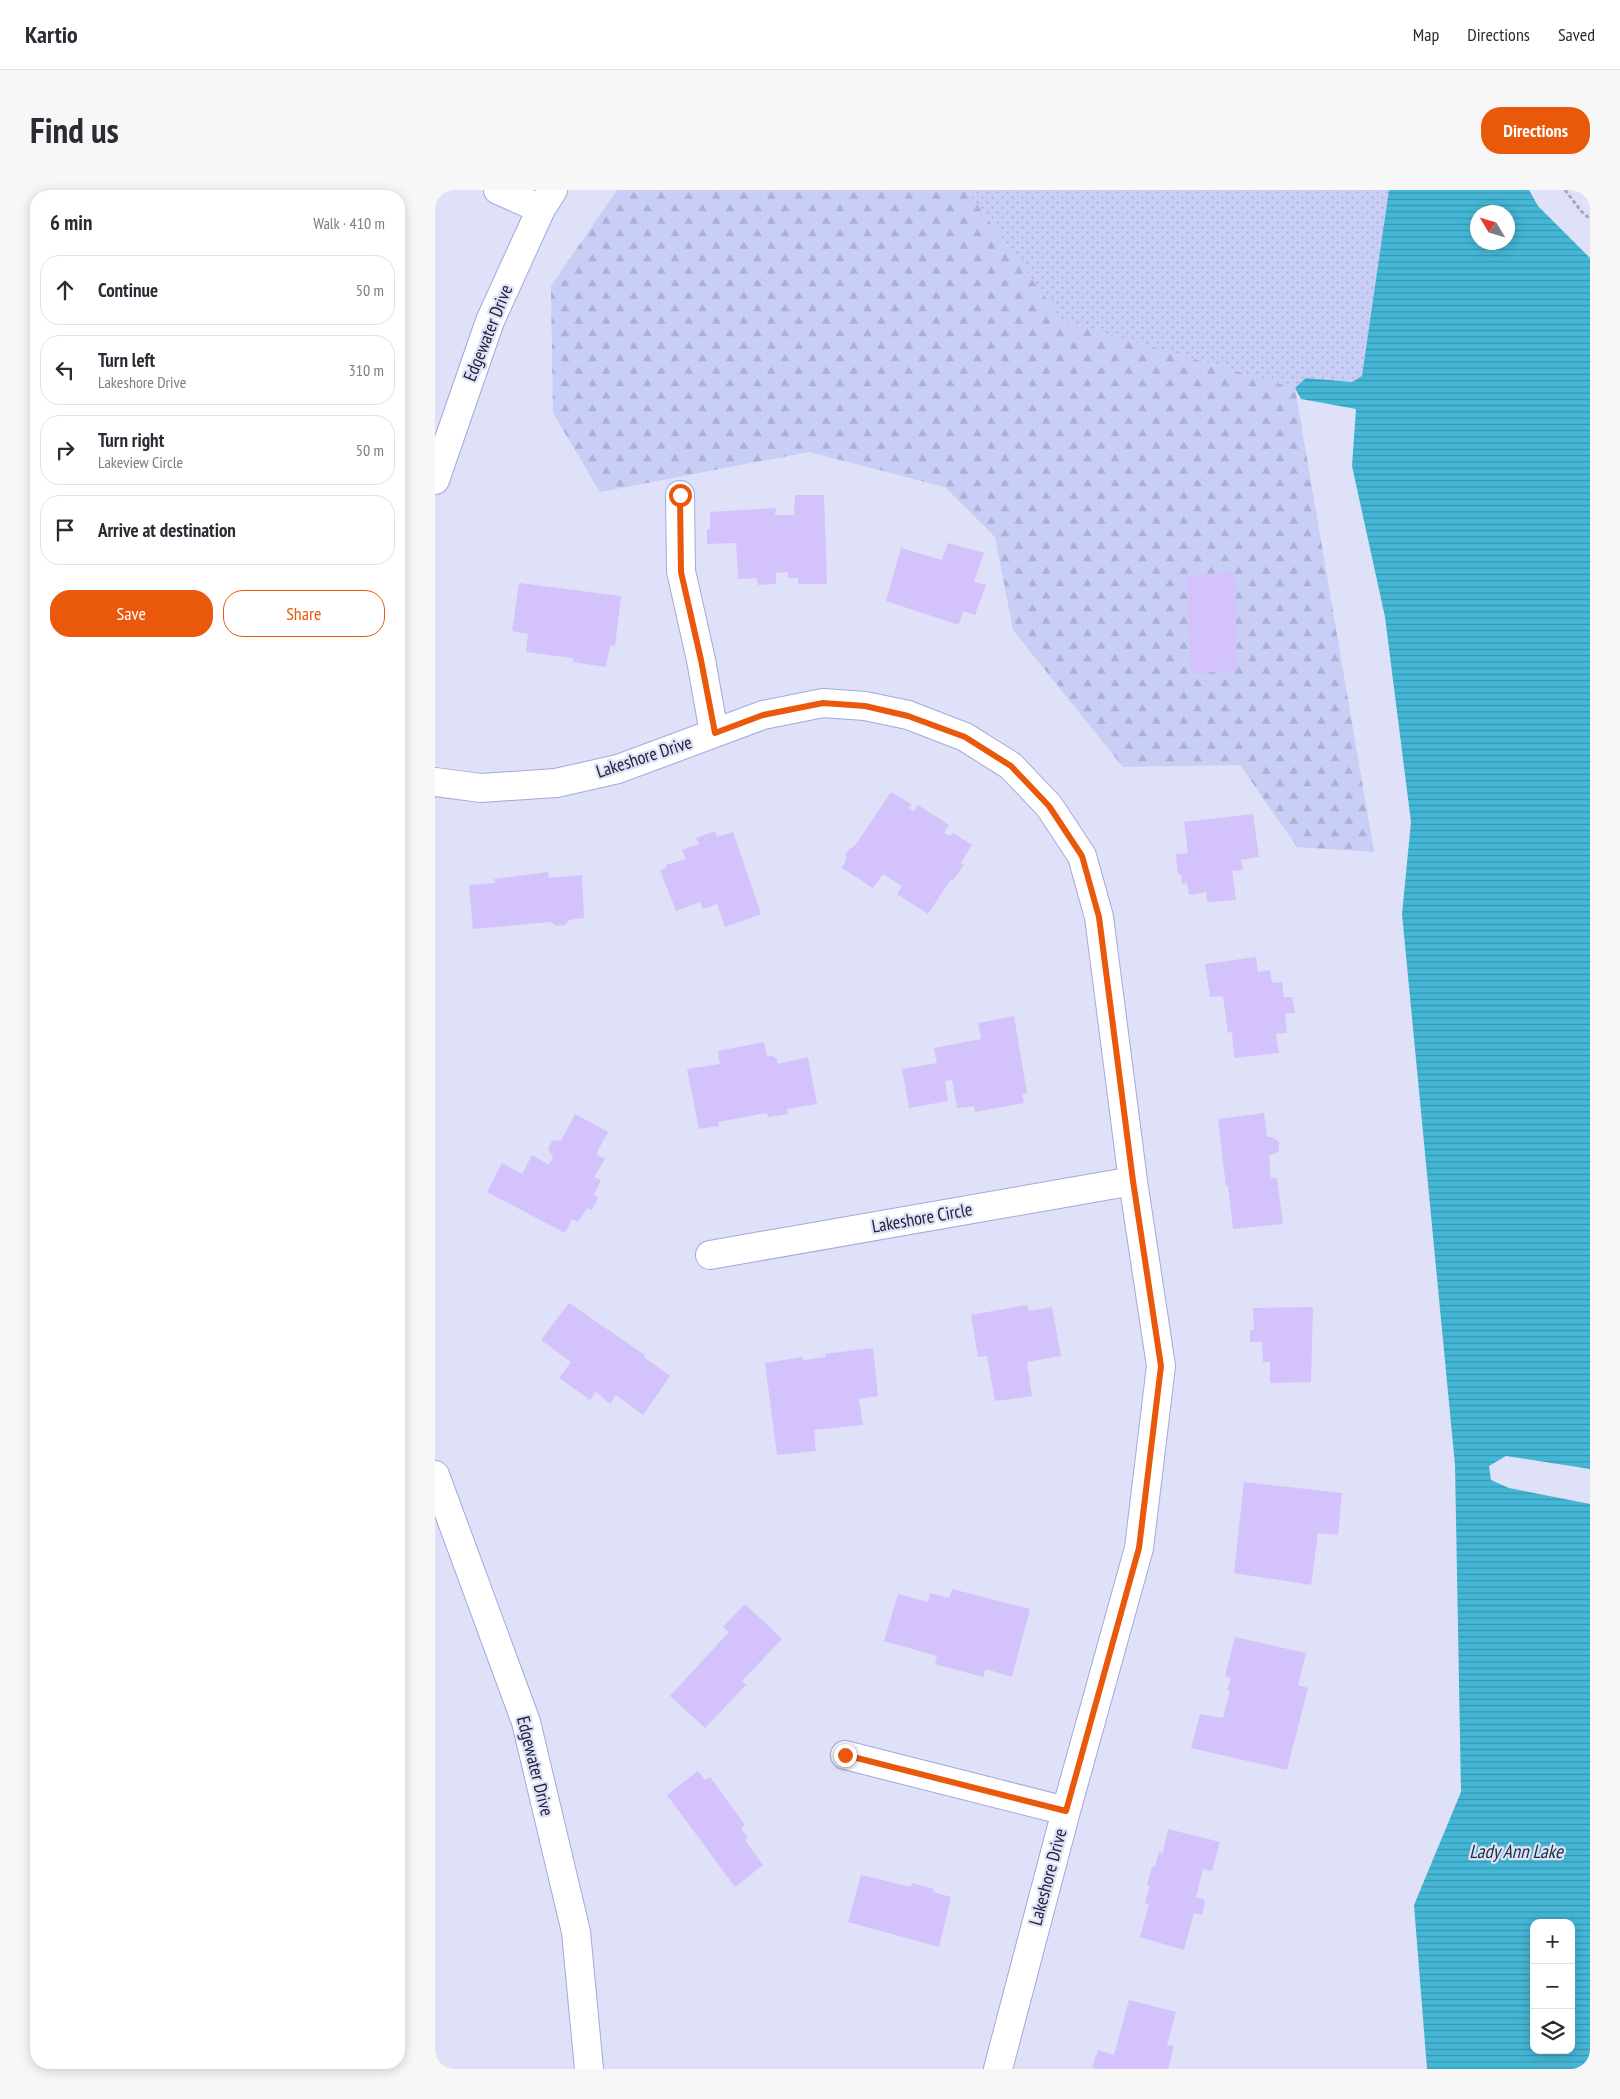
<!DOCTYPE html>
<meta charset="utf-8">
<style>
body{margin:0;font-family:"PT Sans Narrow",sans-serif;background:#f7f7f7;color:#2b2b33}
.controls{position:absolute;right:15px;bottom:15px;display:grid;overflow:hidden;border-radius:10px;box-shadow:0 2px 12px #0003}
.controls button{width:45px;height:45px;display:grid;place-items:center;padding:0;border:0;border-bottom:1px solid #e1e1e2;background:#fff;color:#2b2b33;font:25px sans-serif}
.compass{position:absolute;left:1035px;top:15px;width:45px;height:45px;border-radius:50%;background:#fff;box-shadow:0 2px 12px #0003;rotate:308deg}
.stop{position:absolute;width:15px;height:15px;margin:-11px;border:4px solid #ea580c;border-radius:50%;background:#fff}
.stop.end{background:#ea580c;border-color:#fff;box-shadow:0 1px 5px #0008}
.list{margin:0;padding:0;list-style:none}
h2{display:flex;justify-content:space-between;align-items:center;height:65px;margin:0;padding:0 20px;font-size:21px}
h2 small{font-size:16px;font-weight:400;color:#7c7c81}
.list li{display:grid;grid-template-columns:32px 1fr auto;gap:15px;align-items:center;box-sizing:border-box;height:70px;margin:0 10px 10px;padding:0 10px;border:1px solid #e1e1e2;border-radius:20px}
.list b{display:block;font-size:19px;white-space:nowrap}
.list p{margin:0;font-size:16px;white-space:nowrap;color:#7c7c81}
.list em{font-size:16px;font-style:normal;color:#7c7c81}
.actions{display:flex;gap:10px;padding:15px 20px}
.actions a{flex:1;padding:11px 0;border:1px solid #ea580c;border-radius:20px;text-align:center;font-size:18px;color:#ea580c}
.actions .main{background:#ea580c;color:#fff}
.icon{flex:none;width:28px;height:28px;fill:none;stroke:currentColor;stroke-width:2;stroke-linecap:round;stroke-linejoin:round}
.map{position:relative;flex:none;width:1155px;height:1879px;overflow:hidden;border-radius:20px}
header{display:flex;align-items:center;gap:30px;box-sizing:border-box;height:70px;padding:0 25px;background:#fff;border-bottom:1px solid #e1e1e2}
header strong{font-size:24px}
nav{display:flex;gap:28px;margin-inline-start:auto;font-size:18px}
.intro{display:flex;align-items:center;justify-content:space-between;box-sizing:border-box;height:120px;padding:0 30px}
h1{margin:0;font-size:35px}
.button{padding:12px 22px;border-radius:20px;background:#ea580c;color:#fff;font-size:18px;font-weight:700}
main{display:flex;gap:30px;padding:0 30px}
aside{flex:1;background:#fff;border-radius:20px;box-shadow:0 2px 12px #0003}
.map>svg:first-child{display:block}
.forest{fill:url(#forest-firs)}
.park{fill:url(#park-dots)}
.water{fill:url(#water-rules);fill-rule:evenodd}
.building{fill:#d4c2fc}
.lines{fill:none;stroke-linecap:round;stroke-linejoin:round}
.minor-casing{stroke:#a3a9de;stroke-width:30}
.path{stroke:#a4a7bc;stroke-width:3;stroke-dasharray:4 2.5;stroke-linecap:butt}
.minor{stroke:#fff;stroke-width:28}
.route{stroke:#ea580c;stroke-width:6}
.labels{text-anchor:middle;stroke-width:4.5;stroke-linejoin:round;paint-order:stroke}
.street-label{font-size:18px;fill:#202236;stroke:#dee1f7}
.water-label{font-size:19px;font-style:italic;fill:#172f37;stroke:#dee1f7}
</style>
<header>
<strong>Kartio</strong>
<nav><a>Map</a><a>Directions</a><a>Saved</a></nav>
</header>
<div class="intro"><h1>Find us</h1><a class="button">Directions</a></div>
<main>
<aside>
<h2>6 min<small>Walk · 410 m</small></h2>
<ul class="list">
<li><svg class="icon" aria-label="ahead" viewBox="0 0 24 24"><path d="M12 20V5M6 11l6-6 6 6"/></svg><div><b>Continue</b></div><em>50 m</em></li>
<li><svg class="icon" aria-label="left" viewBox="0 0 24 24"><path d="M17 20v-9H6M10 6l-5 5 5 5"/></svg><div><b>Turn left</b><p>Lakeshore Drive</p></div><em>310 m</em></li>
<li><svg class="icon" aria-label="right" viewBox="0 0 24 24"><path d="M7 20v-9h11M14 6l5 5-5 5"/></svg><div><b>Turn right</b><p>Lakeview Circle</p></div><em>50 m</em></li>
<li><svg class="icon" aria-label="arrive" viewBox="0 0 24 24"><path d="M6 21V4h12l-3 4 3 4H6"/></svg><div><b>Arrive at destination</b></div></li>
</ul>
<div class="actions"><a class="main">Save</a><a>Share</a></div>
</aside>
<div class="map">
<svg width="1155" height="1879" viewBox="0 0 1155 1879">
<defs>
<pattern id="forest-firs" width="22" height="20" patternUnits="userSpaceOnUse" patternTransform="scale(1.25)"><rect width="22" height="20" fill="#c8cef5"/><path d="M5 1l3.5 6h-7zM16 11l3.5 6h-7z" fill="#acb1d3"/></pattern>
<pattern id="park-dots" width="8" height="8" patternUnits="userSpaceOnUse" patternTransform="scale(1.25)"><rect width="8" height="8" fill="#c8cef5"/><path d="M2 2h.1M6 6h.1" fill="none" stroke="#acb1d3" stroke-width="1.8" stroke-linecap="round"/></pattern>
<pattern id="water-rules" width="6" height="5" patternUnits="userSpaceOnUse" patternTransform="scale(1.25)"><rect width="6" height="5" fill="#45b7d6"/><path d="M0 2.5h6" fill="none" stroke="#3994ae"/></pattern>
</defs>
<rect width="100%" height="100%" fill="#dee1f7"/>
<path class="forest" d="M182 0H535L536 6 628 131 860 198 939 662 862 657 805 575 688 577 578 440 560 347 510 297 374 262 165 302 118 223 116 96Z"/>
<path class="park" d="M535 0H956L927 186 918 192 872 188 860 198 628 131 536 6Z"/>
<path class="water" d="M954 0H1094L1103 16 1155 68V1279L1071 1266 1054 1276 1056 1290 1074 1298 1155 1314V1879H992L979 1715 1026 1602 1020 1275 967 724 976 632 950 427 917 276 921 219 866 209 860 198 871 188 917 192 927 186ZM1042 22H1072V52H1042ZM1099 1733H1136V1860H1099Z"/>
<path class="building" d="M360 305H389L392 394H363V388H353V382L341 383V394L323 395 322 388 303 389 301 353 272 354V339H275V322L341 318 340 325H359Z
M513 353 549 363 539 392 551 395 540 425 528 421 524 435 451 411 466 358 507 370Z
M800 382 802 480 756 484 751 386Z
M84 393 186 406 180 456 175 455 171 477 138 472V468L91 462 93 444 77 441Z
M456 602 476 614 474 618 479 621 483 615 514 635 509 643 515 646 518 643 537 655 526 673 529 675 518 690 516 689 493 724 462 704 467 696 448 684 438 698 407 678 412 668 410 665 415 658 419 657Z
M818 624 824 667 806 670 808 680 797 681 801 710 772 712 771 702 754 705 752 693 747 694 746 684 743 685 741 664 753 663 749 632Z
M280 641 282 647 298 642 326 724 290 737 282 714 268 719 265 712 241 721 225 680 231 678V675L251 669 247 660 264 654 261 648Z
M113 682 114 688 147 685 149 728 134 730 130 735 121 736 116 732 38 739 34 695 60 693 59 689Z
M821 767 823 782 835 780 837 793 847 792 849 807H857L860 823 850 824 852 843 841 844 844 863 799 868 797 842 793 843 788 806 775 807 770 774Z
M579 826 592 903 587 904 589 913 540 922 539 916 522 918 517 890 510 891 513 911 474 918 467 879 502 873 499 858 546 849 543 833Z
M329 852 332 867 336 865 342 869 343 874 373 867 382 914 352 919 353 924 333 927 332 923 283 932 284 936 264 939 252 879 285 874 283 861Z
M829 923 832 947H837L844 952V961L834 966 836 988H842L848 1034 798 1039 793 996H791L783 929Z
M140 924 173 942 161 964 170 969 159 987 166 990 159 1005 163 1008 157 1020 152 1018 143 1032 137 1029 130 1043 52 1002 67 973 87 984 97 965 114 975 118 968 113 959 117 951 123 950 126 951Z
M134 1113 210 1165 209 1167 235 1186 208 1225 181 1205 175 1214 161 1202 155 1210 124 1188 136 1172 106 1150Z
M592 1115 594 1121 617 1117 626 1166 592 1172 597 1206 560 1211 552 1166 543 1167 536 1125Z
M878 1117 876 1192 835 1193V1172H828L827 1152H815V1140H819L818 1118Z
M438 1158 443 1206 424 1209 428 1235 379 1240 381 1261 342 1265 330 1173 368 1167V1170L391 1167 390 1164Z
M809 1292 907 1303 903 1345 883 1343 876 1395 799 1383Z
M517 1399 595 1419 577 1487 551 1479 548 1487 500 1474 502 1466 449 1451 463 1404 493 1412 495 1403 514 1408Z
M310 1414 347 1449 307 1491 311 1495 270 1538 235 1506 294 1442 288 1437Z
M800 1447 871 1463 863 1495 873 1498 852 1580 756 1558 765 1524 788 1528 795 1500H792L796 1488 790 1486Z
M263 1581 270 1590 275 1587 310 1635 306 1638 313 1648 310 1650 328 1675 300 1697 232 1605Z
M733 1639 785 1652 777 1681 768 1679 761 1707 768 1709 770 1712 767 1725 759 1723 749 1760 705 1747 714 1714 710 1713 715 1696 712 1695 717 1677H720L724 1662 728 1663Z
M426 1685 476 1697 477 1693 499 1699 498 1702 516 1707 504 1757 413 1732Z
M694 1810 741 1822 732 1855 739 1856 733 1879H661L657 1877 663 1860 679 1865Z"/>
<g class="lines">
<defs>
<path id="minor" d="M63 0 106 19
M0 290 55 131 106 19 118 0
M245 305 246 381 266 470 279 543
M0 592 46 598 121 593 183 579 328 525 388 513 430 516 473 525 530 547 576 576 614 616 647 666 664 727 698 991 726 1176 704 1358 631 1621 563 1879
M275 1065 698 991
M0 1285 91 1532 141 1742 154 1879
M410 1565 631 1621"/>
</defs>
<use href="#minor" class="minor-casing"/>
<path class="path" d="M1130 0 1146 21 1155 29"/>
<use href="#minor" class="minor"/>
</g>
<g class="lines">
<path class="route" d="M245 305 246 382 266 470 280 543 328 525 388 513 430 516 473 526 530 547 576 576 614 616 647 666 664 727 698 991 726 1176 704 1358 631 1621 410 1565"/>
</g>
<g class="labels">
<g class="street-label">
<text transform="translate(53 143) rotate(-68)" y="6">Edgewater Drive</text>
<text transform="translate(209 567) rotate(-18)" y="6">Lakeshore Drive</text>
<text transform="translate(487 1028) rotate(-10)" y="6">Lakeshore Circle</text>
<text transform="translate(100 1576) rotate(76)" y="6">Edgewater Drive</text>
<text transform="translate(613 1687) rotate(-75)" y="6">Lakeshore Drive</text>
</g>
<g class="water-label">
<text x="1081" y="1668">Lady Ann Lake</text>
</g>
</g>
</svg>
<div class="controls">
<button>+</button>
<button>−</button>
<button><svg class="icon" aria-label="layers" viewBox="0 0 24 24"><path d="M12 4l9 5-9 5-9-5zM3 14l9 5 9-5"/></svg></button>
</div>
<svg class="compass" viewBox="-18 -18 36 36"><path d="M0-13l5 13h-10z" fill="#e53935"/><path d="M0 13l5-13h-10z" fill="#7c7c81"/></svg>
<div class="stop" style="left:245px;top:305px"></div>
<div class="stop end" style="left:410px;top:1565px"></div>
</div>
</main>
